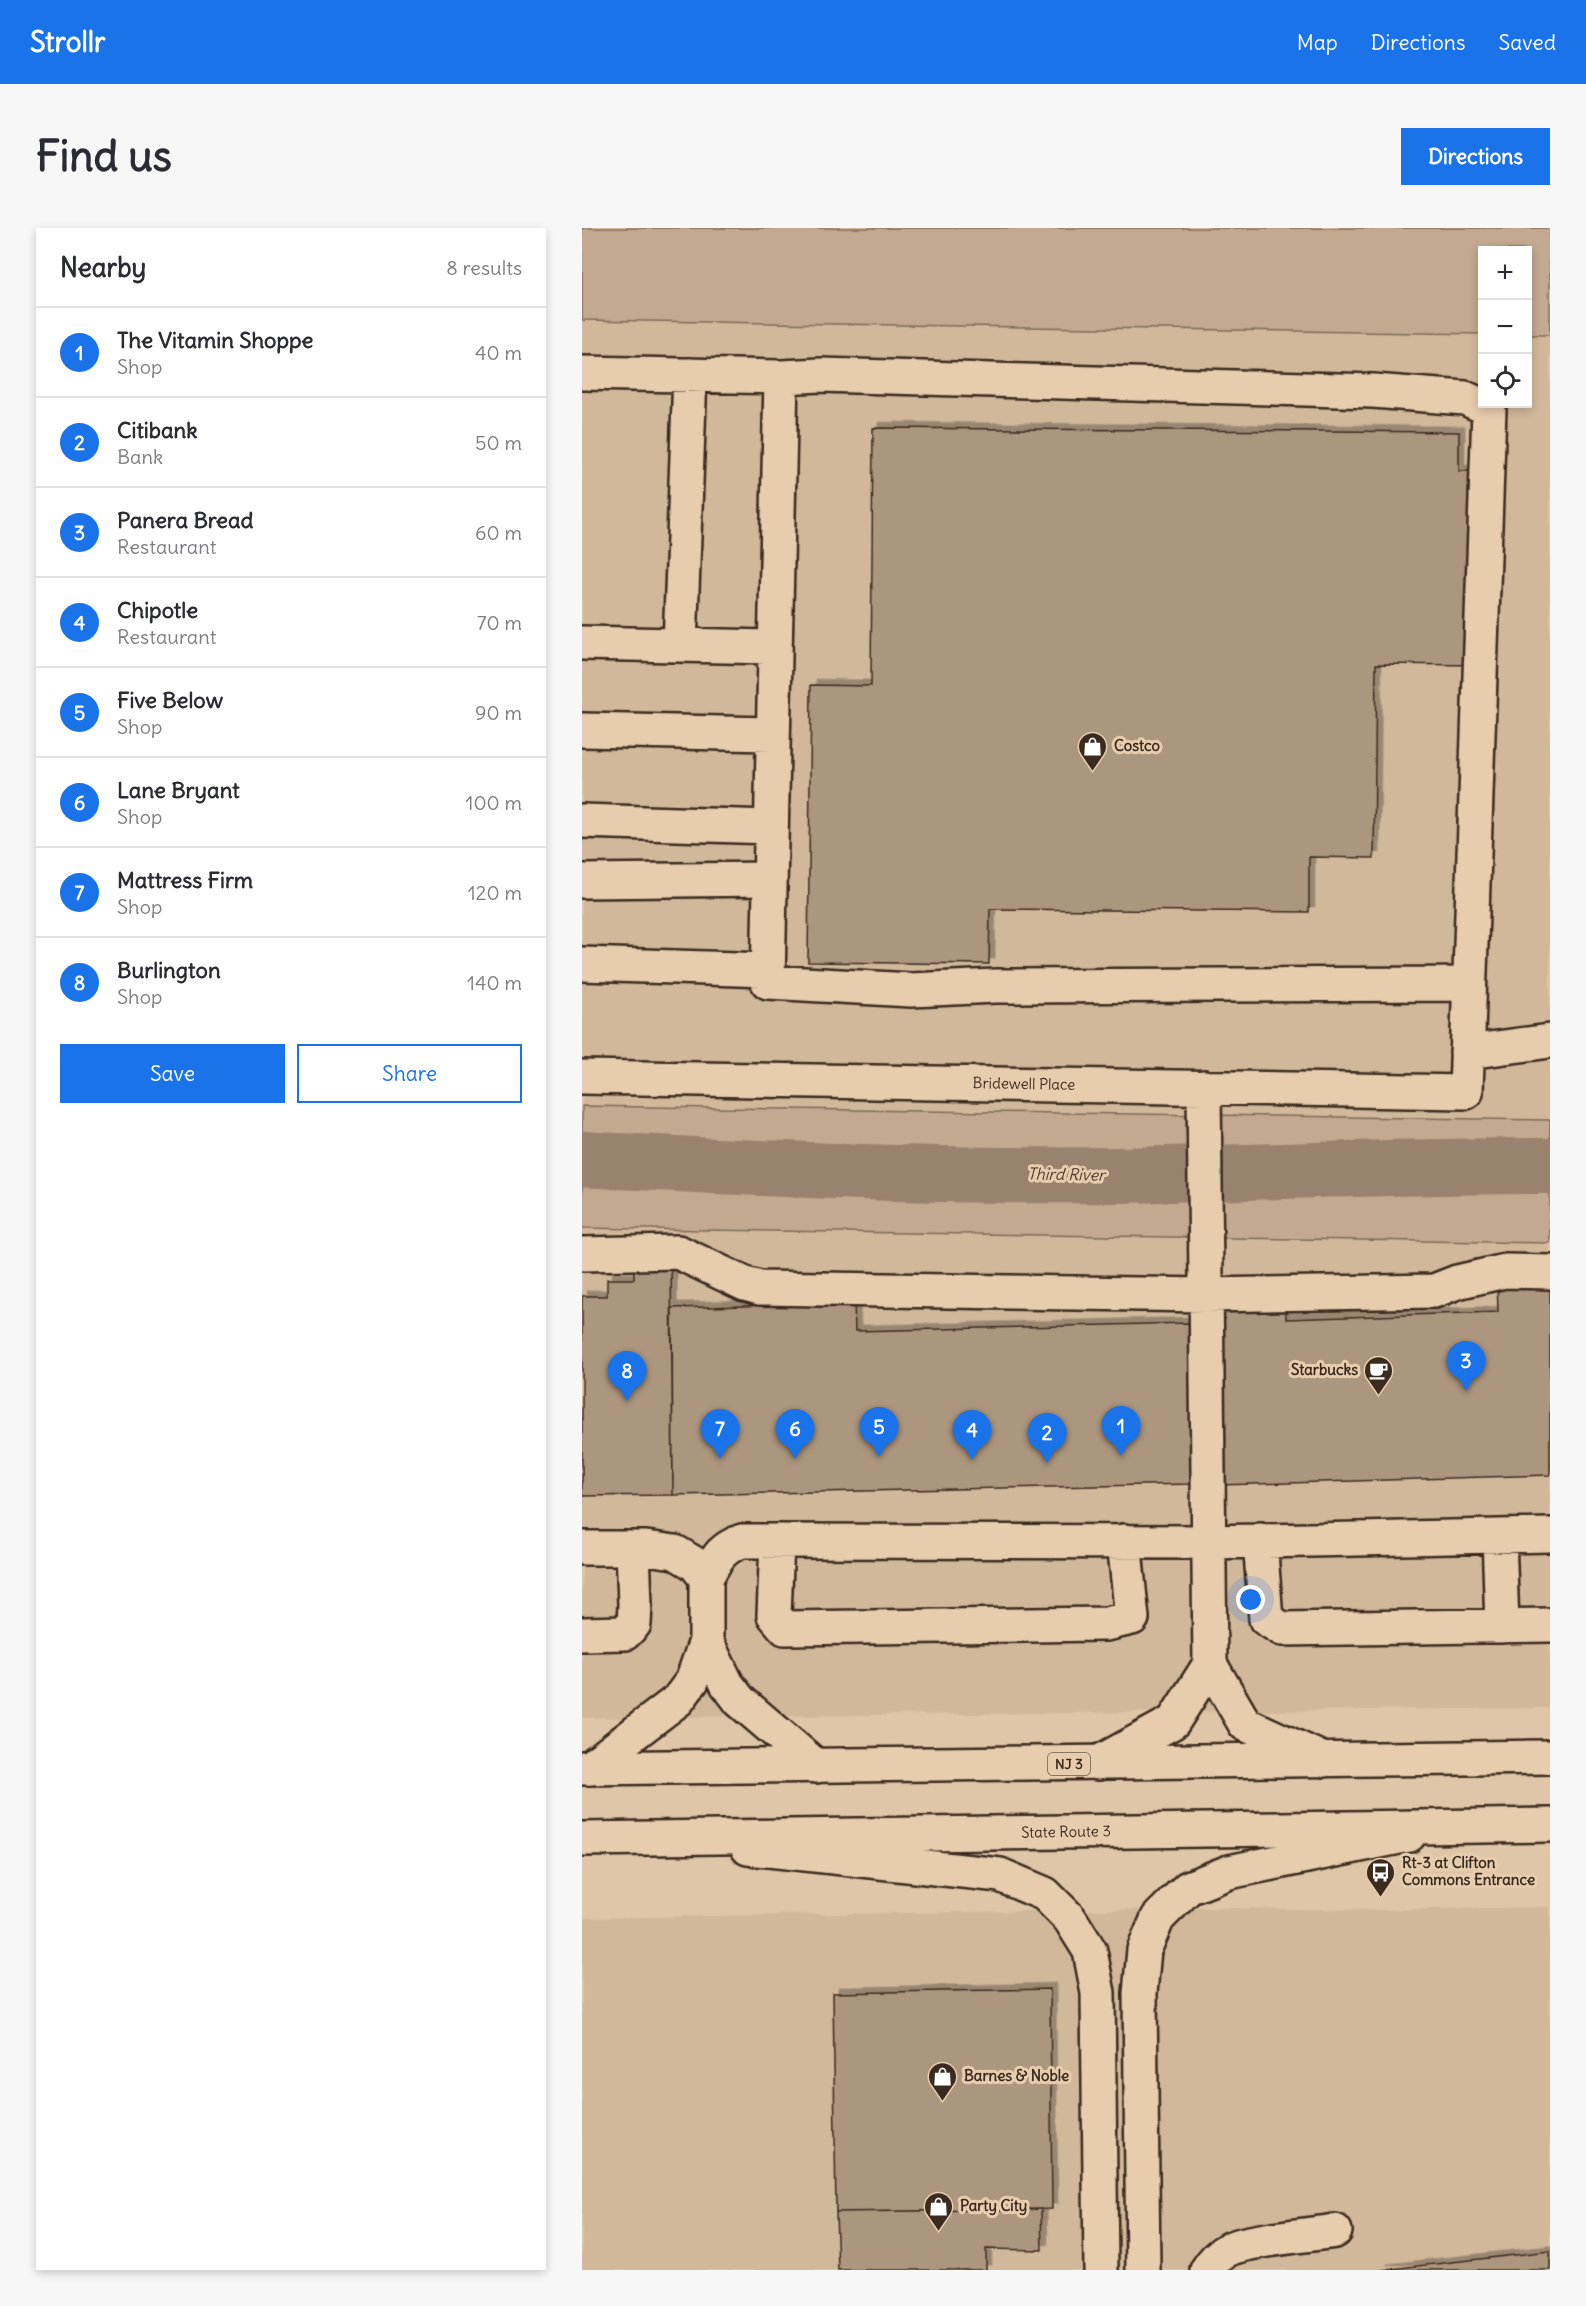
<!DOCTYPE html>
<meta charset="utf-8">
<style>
body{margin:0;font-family:Delius,sans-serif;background:#f7f7f7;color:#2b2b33}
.controls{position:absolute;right:18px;top:18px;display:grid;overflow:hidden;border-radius:0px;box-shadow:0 3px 9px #0003}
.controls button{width:54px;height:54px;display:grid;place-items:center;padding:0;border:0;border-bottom:2px solid #e1e1e2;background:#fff;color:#2b2b33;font:30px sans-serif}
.you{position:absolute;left:669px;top:1372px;width:21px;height:21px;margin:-15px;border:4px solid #fff;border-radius:50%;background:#1a73e8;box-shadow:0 0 0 9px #1a73e833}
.badge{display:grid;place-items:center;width:39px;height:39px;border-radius:50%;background:#1a73e8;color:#fff;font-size:20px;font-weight:700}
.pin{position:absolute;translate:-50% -50px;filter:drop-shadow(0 2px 3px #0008)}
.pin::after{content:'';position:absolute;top:32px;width:21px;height:18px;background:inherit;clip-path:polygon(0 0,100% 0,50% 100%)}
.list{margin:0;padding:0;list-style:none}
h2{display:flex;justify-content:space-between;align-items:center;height:78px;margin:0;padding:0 24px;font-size:26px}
h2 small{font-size:20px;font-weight:400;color:#7c7c81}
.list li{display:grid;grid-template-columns:39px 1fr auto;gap:18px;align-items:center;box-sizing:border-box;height:90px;padding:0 24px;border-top:2px solid #e1e1e2}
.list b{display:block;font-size:22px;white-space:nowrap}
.list p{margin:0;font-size:20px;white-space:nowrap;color:#7c7c81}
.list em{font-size:20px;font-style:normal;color:#7c7c81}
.actions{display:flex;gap:12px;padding:18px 24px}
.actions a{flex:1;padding:14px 0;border:2px solid #1a73e8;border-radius:0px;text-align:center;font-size:21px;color:#1a73e8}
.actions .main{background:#1a73e8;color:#fff}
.icon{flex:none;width:33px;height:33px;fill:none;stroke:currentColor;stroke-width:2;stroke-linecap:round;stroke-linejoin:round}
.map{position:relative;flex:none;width:968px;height:2042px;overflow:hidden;border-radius:0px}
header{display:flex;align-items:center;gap:36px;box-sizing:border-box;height:84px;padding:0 30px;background:#1a73e8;color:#fff}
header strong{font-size:28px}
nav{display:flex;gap:33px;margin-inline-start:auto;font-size:21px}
.intro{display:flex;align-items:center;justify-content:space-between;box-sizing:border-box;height:144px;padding:0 36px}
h1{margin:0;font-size:42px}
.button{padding:15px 27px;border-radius:0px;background:#1a73e8;color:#fff;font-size:21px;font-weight:700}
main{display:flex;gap:36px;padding:0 36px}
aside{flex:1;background:#fff;border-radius:0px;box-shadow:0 3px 9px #0003}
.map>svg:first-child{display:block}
.built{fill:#d1b89b}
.green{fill:#c2a98f;stroke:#7e6a56;stroke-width:1.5}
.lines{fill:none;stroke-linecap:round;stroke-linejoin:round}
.river{stroke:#9a836e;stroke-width:56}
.building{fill:#ad967e;stroke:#3b2a1e;stroke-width:1.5;filter:url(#shadow)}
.minor-casing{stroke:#3b2a1e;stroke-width:38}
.highway-casing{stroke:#3b2a1e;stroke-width:38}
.minor{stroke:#e7ccae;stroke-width:33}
.highway{stroke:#e7ccae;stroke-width:33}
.labels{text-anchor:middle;stroke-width:6;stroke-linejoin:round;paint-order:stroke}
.shield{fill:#e7ccae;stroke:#6f5b49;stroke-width:1.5}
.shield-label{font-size:14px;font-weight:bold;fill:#3b2a1e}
.poi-label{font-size:15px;font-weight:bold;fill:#3b2a1e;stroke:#e7ccae;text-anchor:start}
.street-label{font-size:15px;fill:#3b2a1e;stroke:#e7ccae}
.water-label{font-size:16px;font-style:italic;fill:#4e3c2e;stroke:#e7ccae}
</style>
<header>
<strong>Strollr</strong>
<nav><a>Map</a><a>Directions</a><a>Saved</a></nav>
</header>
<div class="intro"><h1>Find us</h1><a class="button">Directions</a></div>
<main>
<aside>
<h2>Nearby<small>8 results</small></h2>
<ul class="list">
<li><span class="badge">1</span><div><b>The Vitamin Shoppe</b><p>Shop</p></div><em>40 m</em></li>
<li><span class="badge">2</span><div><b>Citibank</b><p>Bank</p></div><em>50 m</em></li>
<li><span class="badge">3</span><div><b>Panera Bread</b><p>Restaurant</p></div><em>60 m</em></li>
<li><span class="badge">4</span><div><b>Chipotle</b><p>Restaurant</p></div><em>70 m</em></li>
<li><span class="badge">5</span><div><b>Five Below</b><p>Shop</p></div><em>90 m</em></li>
<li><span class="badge">6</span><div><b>Lane Bryant</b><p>Shop</p></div><em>100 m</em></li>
<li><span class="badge">7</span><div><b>Mattress Firm</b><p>Shop</p></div><em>120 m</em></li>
<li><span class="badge">8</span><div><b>Burlington</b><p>Shop</p></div><em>140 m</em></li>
</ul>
<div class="actions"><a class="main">Save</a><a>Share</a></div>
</aside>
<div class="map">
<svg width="968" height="2042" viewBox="0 0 968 2042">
<defs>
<filter id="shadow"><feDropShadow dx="5.5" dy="-5.5" stdDeviation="0" flood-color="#0004"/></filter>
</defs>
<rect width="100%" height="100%" fill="#e0c6a8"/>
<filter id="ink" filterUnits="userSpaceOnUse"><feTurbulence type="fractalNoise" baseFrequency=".0167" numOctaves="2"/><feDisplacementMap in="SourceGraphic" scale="12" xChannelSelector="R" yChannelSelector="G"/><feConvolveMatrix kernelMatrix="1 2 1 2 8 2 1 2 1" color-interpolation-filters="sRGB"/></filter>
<g filter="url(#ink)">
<path class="built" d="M0 92 900 106V176H945L946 107H968V892L0 878Z
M0 1000 968 1015V1480L0 1490Z
M968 1679V2042H0V1690L639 1680 795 1682Z"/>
<path class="green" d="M0 0H968V107H946L945 22H900V106L0 92Z
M0 878 968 892V1015L0 1000Z"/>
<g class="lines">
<path class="river" d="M0 931C178 941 357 949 535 947 679 945 824 937 968 938"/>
</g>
<path class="building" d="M291 200 877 204V243H895L893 437 794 436 792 630 727 629V684L408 681 407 736 226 734 229 457 289 458Z
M52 1031H89L91 1267 0 1268V1068H25V1051H52Z
M968 1051V1247L637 1257 632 1074 704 1072V1091L916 1084 915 1053Z
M272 1075 273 1103 607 1095 609 1256 91 1267 90 1080Z
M468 1761 470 1981 254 1984 251 1765Z
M459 1981 460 2022 404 2021V2042H256L254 1984Z
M968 2023V2042H799Z"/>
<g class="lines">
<defs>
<path id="minor" d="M0 145 199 149
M0 415 193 419
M98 417 108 147
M0 502 191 506
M0 593 189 599
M0 653 188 651
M0 736 186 742
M885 824 968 813
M0 849 884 864 907 181 883 170 791 163 239 147 199 149 186 754 329 762 414 758 887 756
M622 859 628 1436 663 1496 742 1532
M0 1026 96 1024 163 1056 178 1060 624 1067 852 1063 875 1054 923 1043 968 1044
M917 1308 920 1398
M678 1312 684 1391 700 1401 968 1397
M195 1313 192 1387 203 1400 524 1396 550 1390 542 1313
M0 1320H64L93 1324 113 1336 124 1350V1413
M124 1350C135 1330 138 1321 160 1313L627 1314 968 1307
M0 1406 43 1405 52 1396 53 1377 51 1320
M516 1535 591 1494 628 1436
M7 1540 96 1472 110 1453 124 1413 145 1456 158 1473 234 1538
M166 1620 418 1647 463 1666 488 1691 508 1723 516 1765 519 2042
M561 2042 558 1765 562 1722 576 1690 606 1660 647 1644 827 1607
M625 2042C630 2034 636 2027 645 2022 663 2012 729 2007 753 2003"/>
<path id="highway" d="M0 1540 968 1529
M0 1611 968 1597"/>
</defs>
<use href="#minor" class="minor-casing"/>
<use href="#highway" class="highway-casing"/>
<use href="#minor" class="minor"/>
<use href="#highway" class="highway"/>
</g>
</g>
<defs>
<symbol id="shop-pin" viewBox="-11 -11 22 30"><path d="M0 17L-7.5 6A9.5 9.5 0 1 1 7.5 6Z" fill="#3b2a1e" stroke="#e7ccae"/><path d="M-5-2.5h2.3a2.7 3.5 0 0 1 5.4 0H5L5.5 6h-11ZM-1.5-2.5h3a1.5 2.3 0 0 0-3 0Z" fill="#fff"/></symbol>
<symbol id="cafe-pin" viewBox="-11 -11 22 30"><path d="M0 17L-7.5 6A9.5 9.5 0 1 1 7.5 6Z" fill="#3b2a1e" stroke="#e7ccae"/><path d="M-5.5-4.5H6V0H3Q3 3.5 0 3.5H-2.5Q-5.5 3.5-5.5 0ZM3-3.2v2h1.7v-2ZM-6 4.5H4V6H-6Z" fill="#fff"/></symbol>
<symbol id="bus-pin" viewBox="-11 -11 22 30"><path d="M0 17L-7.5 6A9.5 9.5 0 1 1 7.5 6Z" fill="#3b2a1e" stroke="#e7ccae"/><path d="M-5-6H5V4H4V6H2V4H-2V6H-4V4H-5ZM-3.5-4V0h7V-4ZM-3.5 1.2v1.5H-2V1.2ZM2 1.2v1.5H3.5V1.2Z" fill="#fff"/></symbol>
</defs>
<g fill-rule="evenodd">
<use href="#shop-pin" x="494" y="502" width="33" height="45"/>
<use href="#cafe-pin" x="780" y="1126" width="33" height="45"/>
<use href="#bus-pin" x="782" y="1628" width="33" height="45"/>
<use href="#shop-pin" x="344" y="1832" width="33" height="45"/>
<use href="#shop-pin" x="340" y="1962" width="33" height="45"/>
</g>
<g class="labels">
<rect class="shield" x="466" y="1525" width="42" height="22" rx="4.5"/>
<g class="shield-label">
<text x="487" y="1541">NJ 3</text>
</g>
<g class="poi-label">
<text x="532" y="523">Costco</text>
<text x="776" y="1147" text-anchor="end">Starbucks</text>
<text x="820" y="1640">Rt-3 at Clifton<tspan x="820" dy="17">Commons Entrance</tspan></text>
<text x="382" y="1853">Barnes &amp; Noble</text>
<text x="378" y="1983">Party City</text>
</g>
<g class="street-label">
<text transform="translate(442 856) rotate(1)" y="5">Bridewell Place</text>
<text transform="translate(484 1604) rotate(-1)" y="5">State Route 3</text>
</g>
<g class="water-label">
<text transform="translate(484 946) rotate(1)" y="6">Third River</text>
</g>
</g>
</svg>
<div class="controls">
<button>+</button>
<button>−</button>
<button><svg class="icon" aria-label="locate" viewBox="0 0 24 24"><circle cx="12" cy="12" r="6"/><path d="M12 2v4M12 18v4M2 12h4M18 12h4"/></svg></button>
</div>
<div class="you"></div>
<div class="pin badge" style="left:539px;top:1228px">1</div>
<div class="pin badge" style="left:465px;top:1235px">2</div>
<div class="pin badge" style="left:884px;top:1163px">3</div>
<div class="pin badge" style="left:390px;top:1232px">4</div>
<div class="pin badge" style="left:297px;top:1229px">5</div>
<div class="pin badge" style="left:213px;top:1231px">6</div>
<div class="pin badge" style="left:138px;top:1231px">7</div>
<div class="pin badge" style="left:45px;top:1173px">8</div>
</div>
</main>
